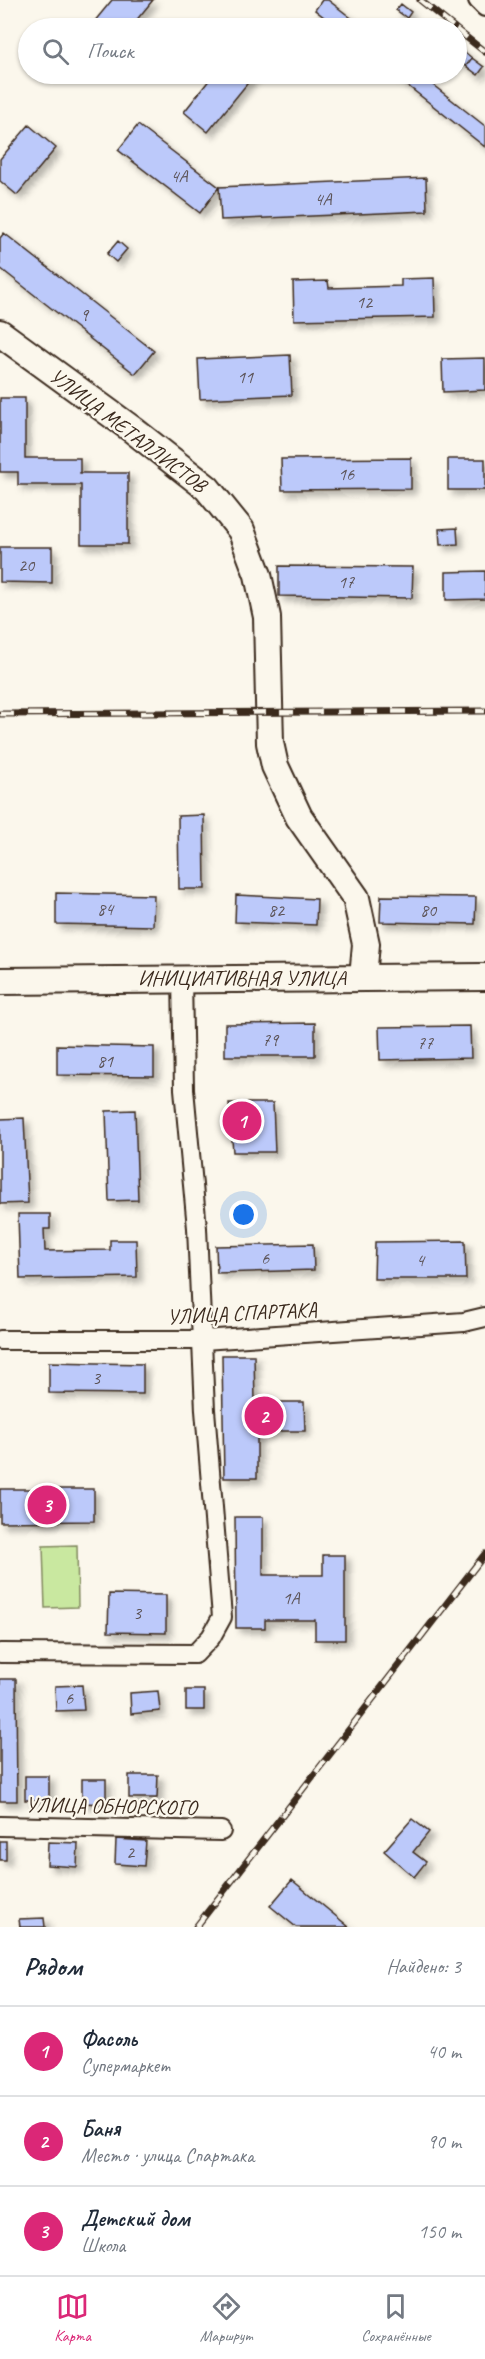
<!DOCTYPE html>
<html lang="ru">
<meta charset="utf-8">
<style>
body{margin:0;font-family:Caveat,sans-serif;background:#f6f6f7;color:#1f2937}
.you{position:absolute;left:244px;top:1215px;width:21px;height:21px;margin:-15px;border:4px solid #fff;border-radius:50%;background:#1a73e8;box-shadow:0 0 0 9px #1a73e833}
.badge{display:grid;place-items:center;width:39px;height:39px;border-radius:50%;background:#db2777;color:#fff;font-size:20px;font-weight:700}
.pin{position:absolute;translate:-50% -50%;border:3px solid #fff;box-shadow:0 2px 6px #0006}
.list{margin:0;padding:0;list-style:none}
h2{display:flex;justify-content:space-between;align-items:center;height:78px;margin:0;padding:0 24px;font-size:26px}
h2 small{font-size:20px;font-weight:400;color:#747a83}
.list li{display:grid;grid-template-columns:39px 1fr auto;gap:18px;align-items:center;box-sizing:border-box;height:90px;padding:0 24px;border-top:2px solid #e0e1e3}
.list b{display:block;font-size:22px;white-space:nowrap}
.list p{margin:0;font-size:20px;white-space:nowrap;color:#747a83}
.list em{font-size:20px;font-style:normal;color:#747a83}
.icon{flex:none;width:33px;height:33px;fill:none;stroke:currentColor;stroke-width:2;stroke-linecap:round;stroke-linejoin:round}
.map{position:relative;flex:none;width:485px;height:1927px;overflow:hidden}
.search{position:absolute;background:#fff;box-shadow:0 2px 4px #0004;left:18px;right:18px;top:18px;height:66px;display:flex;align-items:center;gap:15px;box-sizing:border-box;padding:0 21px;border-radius:33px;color:#747a83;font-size:22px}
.sheet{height:348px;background:#fff}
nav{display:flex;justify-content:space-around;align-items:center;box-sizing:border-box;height:84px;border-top:2px solid #e0e1e3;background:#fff;font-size:16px;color:#747a83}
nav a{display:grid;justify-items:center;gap:3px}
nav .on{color:#db2777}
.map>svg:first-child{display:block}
.green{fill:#c9e8a0;stroke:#82895f;stroke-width:1.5}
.building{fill:#bcc9fa;stroke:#3b2a1e;stroke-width:1.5;filter:url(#shadow)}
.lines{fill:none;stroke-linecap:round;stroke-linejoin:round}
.street-casing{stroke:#3b2a1e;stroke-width:22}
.secondary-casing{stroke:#3b2a1e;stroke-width:30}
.street{stroke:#fbf7ec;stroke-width:18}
.secondary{stroke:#fbf7ec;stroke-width:26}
.rail-casing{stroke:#3b2a1e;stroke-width:7}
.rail{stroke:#fbf7ec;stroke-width:4.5;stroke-dasharray:14;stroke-linecap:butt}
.labels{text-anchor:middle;stroke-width:4.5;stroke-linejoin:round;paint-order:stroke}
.number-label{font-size:18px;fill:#5b5255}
.street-label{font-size:21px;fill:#3b2a1e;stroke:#fbf7ec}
</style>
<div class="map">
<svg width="485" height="1927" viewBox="0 0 485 1927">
<defs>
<filter id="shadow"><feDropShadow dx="5" dy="5" stdDeviation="3" flood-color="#0004"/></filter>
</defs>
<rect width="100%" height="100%" fill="#fbf7ec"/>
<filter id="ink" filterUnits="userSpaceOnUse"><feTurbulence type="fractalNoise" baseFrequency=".0167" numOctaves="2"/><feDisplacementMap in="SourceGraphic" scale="12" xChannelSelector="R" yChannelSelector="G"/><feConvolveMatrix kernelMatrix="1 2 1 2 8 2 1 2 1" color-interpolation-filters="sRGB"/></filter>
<g filter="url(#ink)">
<path class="green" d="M77 1545 78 1607 45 1608 43 1546Z"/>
<path class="building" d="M112 0H153L130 28H89Z
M322 0H328L364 28H338L315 10Z
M401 4 411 12 407 18 396 10Z
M460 48 472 58 466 66 456 59V53Z
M472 58 484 67 478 75 466 66Z
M214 74H255L208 132 184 112Z
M393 74H419L485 126V147Z
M29 125 56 148 17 195 0 181V159Z
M138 125 219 187 200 213 118 150Z
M426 178 427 211 221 220 219 187Z
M4 233 154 351 135 374 0 268V238Z
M118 241 127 249 116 262 107 254Z
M434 278 435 317 294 320 293 282 328 281 329 288 401 286V279Z
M290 355 292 395 200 399 198 359Z
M485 358V390L443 392 442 359Z
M0 398H25V458H80V473H128V544H81V485H18V472H0Z
M411 458V489L282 490 281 459Z
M448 459H485V490H448Z
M457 528 458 544 440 545 439 529Z
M0 547H52V583L0 582Z
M279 566 413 567 412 598 279 596Z
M485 571V599L446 600V572Z
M204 815 205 889H179L178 816Z
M56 893 154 895 153 926 56 924Z
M236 895 317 899 316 925 235 922Z
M381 896 476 897 475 924 380 922Z
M315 1023V1056H225V1024Z
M470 1026 471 1058 380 1060 379 1027Z
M57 1045 154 1047V1076L57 1075Z
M229 1103H273L275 1152H233Z
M135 1110 138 1200 109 1201 106 1111Z
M24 1118 28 1203 0 1204V1119Z
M18 1214H50V1229H44L45 1251 110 1250V1240H136L137 1277 20 1279Z
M465 1241 466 1279H374L375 1242Z
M313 1244 314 1270 217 1273 216 1246Z
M222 1355H254L255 1402H304L305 1431H257V1478H224Z
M49 1362 143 1364V1394L49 1393Z
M0 1489H94V1521L0 1522Z
M235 1517H263V1575H323V1555H345V1640H315V1620H265V1628H236Z
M109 1594 166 1595V1633L108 1632Z
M0 1679H16L17 1801H0Z
M82 1685 84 1710 56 1711 55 1686Z
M186 1690H204V1710H186Z
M158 1691 160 1711 131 1714 130 1693Z
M129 1775H158L157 1798H129Z
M25 1776H49V1800H25Z
M82 1779H106V1804L82 1803Z
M412 1819 429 1832 413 1852 426 1862 414 1877 384 1851Z
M116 1839 146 1841 144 1866 115 1864Z
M0 1841H6V1860H0Z
M48 1842 78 1843 77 1867 47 1865Z
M292 1880 349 1927H296L270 1906Z
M44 1918 45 1927H20L19 1919Z"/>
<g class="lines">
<defs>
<path id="street" d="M478 0 485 7
M0 1340H203L464 1322 485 1317
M0 1653 195 1654 211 1637 222 1617 205 1410 197 1228 184 1089 182 978
M0 1826 221 1831"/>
<path id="secondary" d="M0 333 133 430 207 488 241 530 258 575 267 617 270 743 275 766 299 817 356 898 366 944 363 977
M0 981 485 977"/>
</defs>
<use href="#street" class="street-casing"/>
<use href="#secondary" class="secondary-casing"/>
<use href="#street" class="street"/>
<use href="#secondary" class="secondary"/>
<defs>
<path id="rail" d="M420 0 455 28
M456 29 485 52
M0 714 485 711
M196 1927 485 1554"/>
</defs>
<use href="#rail" class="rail-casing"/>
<use href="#rail" class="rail"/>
</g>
</g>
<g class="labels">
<g class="number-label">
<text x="179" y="182">4А</text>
<text x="323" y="205">4А</text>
<text x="364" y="308">12</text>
<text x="84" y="321">9</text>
<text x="245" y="383">11</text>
<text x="346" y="480">16</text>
<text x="26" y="571">20</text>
<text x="346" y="588">17</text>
<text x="105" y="915">84</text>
<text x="276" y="916">82</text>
<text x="428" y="916">80</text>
<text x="270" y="1046">79</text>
<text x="425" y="1049">77</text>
<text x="105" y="1067">81</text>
<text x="265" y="1264">6</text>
<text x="420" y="1266">4</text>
<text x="96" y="1384">3</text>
<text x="291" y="1604">1А</text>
<text x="137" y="1619">3</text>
<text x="69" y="1704">6</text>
<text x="130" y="1858">2</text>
</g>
<g class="street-label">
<text transform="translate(128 430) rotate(37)" y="7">УЛИЦА МЕТАЛЛИСТОВ</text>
<text x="242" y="985">ИНИЦИАТИВНАЯ УЛИЦА</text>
<text transform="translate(242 1313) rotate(-3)" y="7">УЛИЦА СПАРТАКА</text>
<text transform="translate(111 1806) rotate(1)" y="7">УЛИЦА ОБНОРСКОГО</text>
</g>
</g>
</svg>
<div class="you"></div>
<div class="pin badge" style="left:242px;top:1121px">1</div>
<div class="pin badge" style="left:264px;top:1416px">2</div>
<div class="pin badge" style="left:47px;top:1505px">3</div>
<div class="search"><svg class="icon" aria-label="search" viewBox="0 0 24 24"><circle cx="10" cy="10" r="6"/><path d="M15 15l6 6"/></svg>Поиск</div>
</div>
<section class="sheet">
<h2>Рядом<small>Найдено: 3</small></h2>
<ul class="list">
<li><span class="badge">1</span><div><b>Фасоль</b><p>Супермаркет</p></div><em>40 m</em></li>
<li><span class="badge">2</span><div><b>Баня</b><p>Место · улица Спартака</p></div><em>90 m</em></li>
<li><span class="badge">3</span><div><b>Детский дом</b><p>Школа</p></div><em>150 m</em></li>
</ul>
</section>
<nav>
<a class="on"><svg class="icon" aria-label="map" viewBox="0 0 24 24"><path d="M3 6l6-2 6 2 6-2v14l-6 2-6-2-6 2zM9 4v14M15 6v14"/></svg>Карта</a>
<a><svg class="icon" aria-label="directions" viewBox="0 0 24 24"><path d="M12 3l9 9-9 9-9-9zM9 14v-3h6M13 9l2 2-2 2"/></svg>Маршрут</a>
<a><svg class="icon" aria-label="saved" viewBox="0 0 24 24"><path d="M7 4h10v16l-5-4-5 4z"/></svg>Сохранённые</a>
</nav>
